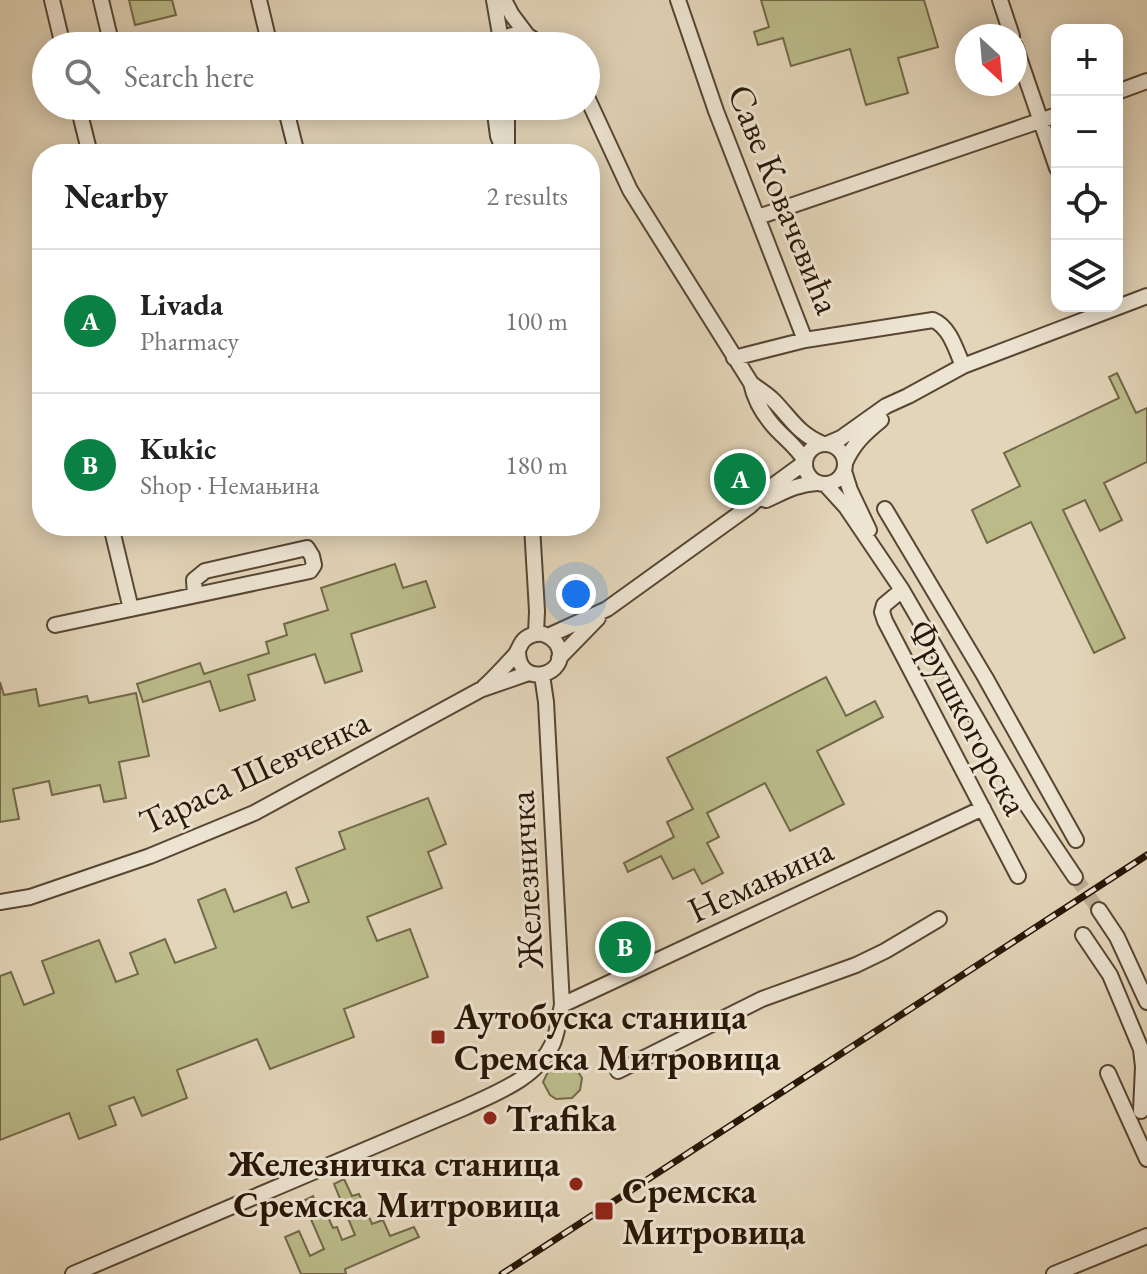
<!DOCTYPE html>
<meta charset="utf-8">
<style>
body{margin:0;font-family:"EB Garamond",serif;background:#f2f2f2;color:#222}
.controls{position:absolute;right:24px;top:24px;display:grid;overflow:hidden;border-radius:16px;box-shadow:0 4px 20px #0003}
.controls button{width:72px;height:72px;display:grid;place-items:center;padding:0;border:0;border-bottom:2px solid #e0e0e0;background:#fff;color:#222;font:40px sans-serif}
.compass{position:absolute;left:955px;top:24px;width:72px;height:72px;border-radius:50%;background:#fff;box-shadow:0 4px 20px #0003;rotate:154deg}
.you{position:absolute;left:576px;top:594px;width:28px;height:28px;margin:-20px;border:6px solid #fff;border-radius:50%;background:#1a73e8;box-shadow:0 0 0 12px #1a73e833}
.badge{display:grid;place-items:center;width:52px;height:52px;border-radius:50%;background:#0b8043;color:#fff;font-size:26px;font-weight:700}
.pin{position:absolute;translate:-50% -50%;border:4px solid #fff;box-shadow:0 2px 8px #0006}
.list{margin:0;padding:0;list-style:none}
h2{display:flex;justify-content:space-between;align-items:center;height:104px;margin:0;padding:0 32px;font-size:34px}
h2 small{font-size:26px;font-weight:400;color:#767676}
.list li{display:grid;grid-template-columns:52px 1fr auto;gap:24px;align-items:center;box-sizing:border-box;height:144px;padding:0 32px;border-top:2px solid #e0e0e0}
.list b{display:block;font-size:30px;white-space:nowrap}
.list p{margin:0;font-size:26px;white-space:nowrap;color:#767676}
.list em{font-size:26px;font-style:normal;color:#767676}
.icon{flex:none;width:44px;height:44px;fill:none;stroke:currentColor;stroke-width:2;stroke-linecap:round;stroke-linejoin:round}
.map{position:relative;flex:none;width:1147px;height:1274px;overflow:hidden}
.search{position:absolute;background:#fff;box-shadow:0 4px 20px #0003;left:32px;top:32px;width:568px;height:88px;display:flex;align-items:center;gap:20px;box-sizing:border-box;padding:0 28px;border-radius:44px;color:#767676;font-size:30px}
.panel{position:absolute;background:#fff;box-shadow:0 4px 20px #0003;left:32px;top:144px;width:568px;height:392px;border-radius:32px}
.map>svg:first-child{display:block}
.green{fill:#bbbb8a;stroke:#726948;stroke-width:2}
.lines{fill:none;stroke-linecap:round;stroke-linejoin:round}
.minor-tunnel{stroke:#beaf95;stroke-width:14;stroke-dasharray:14 7;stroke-linecap:butt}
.minor-casing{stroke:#574633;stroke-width:18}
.minor{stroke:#ede4d2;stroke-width:14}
.rail-casing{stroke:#281706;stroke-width:7}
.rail{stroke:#ede4d2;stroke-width:4;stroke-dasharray:12;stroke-linecap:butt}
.poi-dot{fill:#8f2418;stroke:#ede4d2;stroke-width:3}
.labels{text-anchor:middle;stroke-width:6;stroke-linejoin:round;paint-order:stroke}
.street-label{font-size:36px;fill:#281706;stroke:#ede4d2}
.poi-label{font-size:36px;font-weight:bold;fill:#281706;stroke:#ede4d2;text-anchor:start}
</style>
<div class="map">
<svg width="1147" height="1274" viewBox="0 0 1147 1274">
<rect width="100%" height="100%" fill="#e3d5b9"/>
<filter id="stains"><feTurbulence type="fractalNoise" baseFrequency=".0025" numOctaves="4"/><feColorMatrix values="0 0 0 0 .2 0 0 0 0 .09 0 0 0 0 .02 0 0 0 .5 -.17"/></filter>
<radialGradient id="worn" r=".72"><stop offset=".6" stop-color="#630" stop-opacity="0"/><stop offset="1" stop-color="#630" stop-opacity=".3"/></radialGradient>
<path class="green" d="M129 0H172L176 15 135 25Z
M761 0H924L938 47 898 58 908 93 866 105 850 49 791 66 783 38 758 45 754 32 769 27Z
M1117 373 1136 413 1147 408V462L1104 483 1122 520 1100 531 1085 500 1063 510 1125 638 1094 653 1031 522 987 543 972 510 1020 486 1004 453 1119 398 1109 377Z
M395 564 403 588 426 581 435 607 351 634 362 671 325 683 315 654 248 675 255 700 220 711 210 681 143 702 137 684 200 663 204 674 269 653 266 642 287 635 284 624 328 610 321 588Z
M826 677 846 716 875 701 883 717 817 751 844 804 790 831 765 783 707 813 719 837 707 843 723 873 702 884 694 869 673 879 661 856 628 872 624 863 674 837 667 822 693 809 667 758Z
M0 682 4 695 36 689 39 706 87 696 89 703 136 693 149 756 119 762 126 798 104 802 100 785 52 795 49 781 13 789 19 819 0 822Z
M428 798 446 844 428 852 442 888 367 917 377 941 410 929 428 977 344 1009 354 1037 270 1069 257 1039 177 1070 187 1098 142 1116 134 1097 109 1106 116 1125 79 1139 69 1113 0 1140V976L11 972 24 1005 54 993 42 961 99 940 116 982 138 974 130 953 165 939 175 963 216 948 198 900 225 889 234 912 286 892 292 908 309 902 296 868 345 849 339 832Z
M573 1067 577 1070 582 1078 580 1090 572 1098 556 1099 550 1095 543 1082 549 1070Z
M344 1179 352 1196 359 1194 372 1224 383 1220 390 1236 414 1227 419 1237 345 1269 346 1274H301L285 1237 299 1231 310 1256 324 1249 303 1201 313 1196 321 1214 326 1213 333 1228 337 1227 342 1240 355 1235 334 1184Z"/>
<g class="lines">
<path class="minor-tunnel" d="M1075 877 1099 910"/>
<defs>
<path id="minor" d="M52 0 63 46
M101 0 112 46
M259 0 270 46
M494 0 501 40
M504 0 512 15 527 35
M678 0 716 111 805 340
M1000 0 1012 36
M497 46C510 30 527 30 540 46
M1015 46 1057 168
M1117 92 1147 81
M586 95 630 190 751 383C754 397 762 412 771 423 782 437 796 445 805 461
M78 106 90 154
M285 106 297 154
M494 106 498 136 505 154
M507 150V115L510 106
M758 217 1057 115
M734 358 805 340 933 320C950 327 956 350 963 366
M751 383C758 389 766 393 773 400 790 417 798 434 823 444
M805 464a20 20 0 1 1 40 0a20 20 0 1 1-40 0Z
M827 444 841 438 886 406 908 396 963 366 1147 296
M845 463C853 444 865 433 881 420
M844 471 850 490 869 530
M825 484 846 507 902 590 1026 804 1075 877
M766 500C784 492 797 484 817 483
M885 509 985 677 1076 840
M111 526 131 609
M532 526 537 611 536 634
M902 590 884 605 882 612 885 621 1018 876
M55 625 310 571 314 565 312 556 307 548 205 571 194 580 195 595
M548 636 607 609 750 506 767 490 804 463
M559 658 598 618
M484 687C495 677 505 666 515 655 519 650 520 643 525 639 530 635 537 633 543 634 549 636 555 640 558 646 571 675 518 690 518 651
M0 902 30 897 150 856 254 813 480 690 529 673
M1099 910 1117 937 1147 1002
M1083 935 1110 975 1141 1049 1143 1067 1141 1111
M562 1005 983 808
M618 1071 762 999 856 965 885 951 939 919
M1108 1073 1147 1159
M73 1274 466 1107C498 1092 537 1078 553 1043 558 1031 559 1018 562 1005L546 702 542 675
M1054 1274 1147 1236"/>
</defs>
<use href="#minor" class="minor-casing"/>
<use href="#minor" class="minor"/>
<defs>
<path id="rail" d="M502 1274 1147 855"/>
</defs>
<use href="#rail" class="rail-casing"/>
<use href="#rail" class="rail"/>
</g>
<g class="poi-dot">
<rect x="430" y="1029" width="16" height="16" rx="4"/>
<circle cx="490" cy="1118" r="8"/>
<circle cx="576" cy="1184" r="8"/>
<rect x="594" y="1201" width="20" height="20" rx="4"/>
</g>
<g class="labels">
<g class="street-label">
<text transform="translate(785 199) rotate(68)" y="13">Саве Ковачевића</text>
<text transform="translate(969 717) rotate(62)" y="13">Фрушкогорска</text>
<text transform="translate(254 771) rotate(-25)" y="13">Тараса Шевченка</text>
<text transform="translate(760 879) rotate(-25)" y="13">Немањина</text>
<text transform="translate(525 880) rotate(-93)" y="13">Железничка</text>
</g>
<g class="poi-label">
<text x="454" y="1029">Аутобуска станица<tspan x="454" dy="41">Сремска Митровица</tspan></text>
<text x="506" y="1131">Trafika</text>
<text x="560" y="1176" text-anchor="end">Железничка станица<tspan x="560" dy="41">Сремска Митровица</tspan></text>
<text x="622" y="1203">Сремска<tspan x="622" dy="41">Митровица</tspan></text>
</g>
</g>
<rect width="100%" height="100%" filter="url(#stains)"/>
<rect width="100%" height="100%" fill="url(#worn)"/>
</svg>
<div class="controls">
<button>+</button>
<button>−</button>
<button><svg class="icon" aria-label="locate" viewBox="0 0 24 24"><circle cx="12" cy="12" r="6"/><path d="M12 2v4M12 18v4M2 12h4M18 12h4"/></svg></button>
<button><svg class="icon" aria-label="layers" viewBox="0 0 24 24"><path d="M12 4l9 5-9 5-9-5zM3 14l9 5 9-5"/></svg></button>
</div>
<svg class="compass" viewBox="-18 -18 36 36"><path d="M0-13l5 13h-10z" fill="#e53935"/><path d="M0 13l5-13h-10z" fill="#767676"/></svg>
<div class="you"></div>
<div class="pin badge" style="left:740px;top:479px">A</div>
<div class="pin badge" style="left:625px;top:947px">B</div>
<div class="search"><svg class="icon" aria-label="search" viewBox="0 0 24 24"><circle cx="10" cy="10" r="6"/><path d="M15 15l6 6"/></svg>Search here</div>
<section class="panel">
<h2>Nearby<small>2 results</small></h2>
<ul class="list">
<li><span class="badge">A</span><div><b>Livada</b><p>Pharmacy</p></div><em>100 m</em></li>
<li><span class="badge">B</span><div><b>Kukic</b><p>Shop · Немањина</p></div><em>180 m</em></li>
</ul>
</section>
</div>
